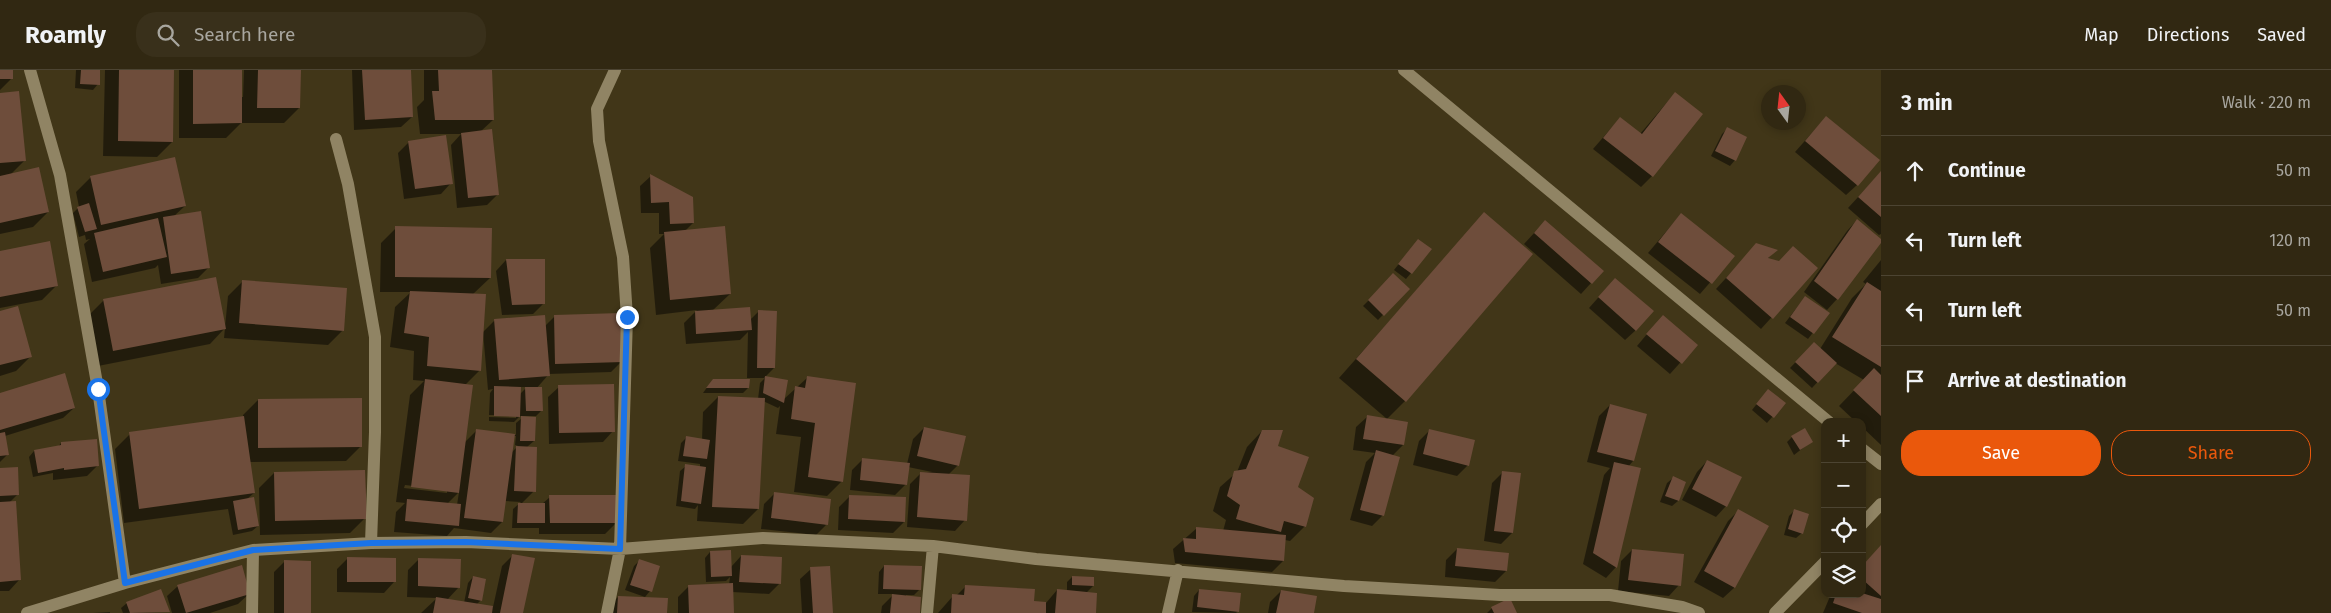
<!DOCTYPE html>
<meta charset="utf-8">
<style>
body{margin:0;font-family:"Fira Sans",sans-serif;background:#39301b;color:#f1f3f6}
.controls{position:absolute;right:15px;bottom:15px;display:grid;overflow:hidden;border-radius:10px;box-shadow:0 2px 8px #0003}
.controls button{width:45px;height:45px;display:grid;place-items:center;padding:0;border:0;border-bottom:1px solid #4c4432;background:#312812;color:#f1f3f6;font:25px sans-serif}
.compass{position:absolute;left:1761px;top:15px;width:45px;height:45px;border-radius:50%;background:#312812;box-shadow:0 2px 8px #0003;rotate:345deg}
.stop{position:absolute;width:15px;height:15px;margin:-11px;border:4px solid #1a73e8;border-radius:50%;background:#fff}
.stop.end{background:#1a73e8;border-color:#fff;box-shadow:0 1px 5px #0008}
.list{margin:0;padding:0;list-style:none}
h2{display:flex;justify-content:space-between;align-items:center;height:65px;margin:0;padding:0 20px;font-size:21px}
h2 small{font-size:16px;font-weight:400;color:#a8a69f}
.list li{display:grid;grid-template-columns:32px 1fr auto;gap:15px;align-items:center;box-sizing:border-box;height:70px;padding:0 20px;border-top:1px solid #4c4432}
.list b{display:block;font-size:19px;white-space:nowrap}
.list em{font-size:16px;font-style:normal;color:#a8a69f}
.actions{display:flex;gap:10px;padding:15px 20px}
.actions a{flex:1;padding:11px 0;border:1px solid #ea580c;border-radius:20px;text-align:center;font-size:18px;color:#ea580c}
.actions .main{background:#ea580c;color:#fff}
.icon{flex:none;width:28px;height:28px;fill:none;stroke:currentColor;stroke-width:2;stroke-linecap:round;stroke-linejoin:round}
.map{position:relative;flex:none;width:1881px;height:543px;overflow:hidden}
header{display:flex;align-items:center;gap:30px;box-sizing:border-box;height:70px;padding:0 25px;background:#312812;border-bottom:1px solid #4c4432}
header strong{font-size:24px}
nav{display:flex;gap:28px;margin-inline-start:auto;font-size:18px}
.search{width:350px;height:45px;background:#39301b;display:flex;align-items:center;gap:12px;box-sizing:border-box;padding:0 18px;border-radius:20px;color:#a8a69f;font-size:19px}
main{display:flex}
aside{flex:1;background:#312812}
.map>svg:first-child{display:block}
.shadow{fill:#0007;fill-rule:evenodd}
.building{fill:#6e4d3b}
.lines{fill:none;stroke-linecap:round;stroke-linejoin:round}
.minor{stroke:#908464;stroke-width:12}
.route{stroke:#1a73e8;stroke-width:6}
</style>
<header>
<strong>Roamly</strong>
<div class="search"><svg class="icon" aria-label="search" viewBox="0 0 24 24"><circle cx="10" cy="10" r="6"/><path d="M15 15l6 6"/></svg>Search here</div>
<nav><a>Map</a><a>Directions</a><a>Saved</a></nav>
</header>
<main>
<div class="map">
<svg width="1881" height="543" viewBox="0 0 1881 543">
<rect width="100%" height="100%" fill="#413618"/>
<path class="shadow" d="M0 0H11V9L0 20Z
M76 0H99L98 14 93 20 75 18Z
M105 0H173L172 72 157 87 103 86Z
M179 0H241V27H243L244 0H300L299 38 284 53H241L226 68H179Z
M352 0H410L412 47 401 57 354 60Z
M424 0H491L493 50 480 62 498 124 487 135 457 138 451 75 461 64H420L417 37 424 30Z
M1675 23 1652 106 1641 117 1593 79 1620 48 1640 64Z
M0 24 25 90 10 105 48 142 33 157 0 164Z
M1826 47 1857 115 1846 125 1795 82Z
M1727 59 1735 90 1730 96 1711 86 1722 64Z
M409 72 451 113 441 124 404 129 398 83Z
M1881 102V164L1879 165 1848 138Z
M651 106 693 153 685 161 730 224 712 241 750 250 759 241 774 298 764 308 787 311 784 329 807 308 842 411 827 426 794 422 801 367 776 364 780 336 778 338 763 331 758 439 743 454 697 451 698 435 695 439 676 436 680 401 686 396 700 397V394L678 391 681 373 686 368 702 370 703 342 718 327 758 329 760 313 765 308H747L748 262 740 270 686 274 684 253 697 240 656 245 650 178 664 164H659V143H641L640 116Z
M91 107 185 136 174 146 209 197 198 208 161 214 158 195 155 198 92 212 84 174 90 169 86 170 85 165 79 167 73 143 79 137 76 122Z
M1484 144 1531 185 1405 331 1387 349 1339 308Z
M1681 144 1733 186 1700 224 1648 183Z
M1857 150 1881 171 1837 229 1827 240 1804 222 1847 161Z
M396 158 490 208 472 225 480 300 465 315V372L477 360 516 365V353L522 348 534 371 527 377 534 421 521 434H542L550 427 616 453 605 464H539V458H512L513 439 521 432 505 431 502 452 491 463 454 458 447 466 394 462 396 442 405 433 396 432 410 325 424 311 413 310 414 281 390 277 395 237 411 222H380L381 173ZM514 366H516L515 375 518 376 512 382ZM405 415 447 420V423L404 418ZM459 422 457 435 447 434Z
M1535 162 1591 213 1581 224 1524 174Z
M1413 176 1430 180 1406 209 1394 200Z
M1776 180 1767 189 1816 198 1761 259 1716 219 1746 186Z
M0 182 57 215 42 230 0 238Z
M506 190 543 234 533 244 502 245 496 201Z
M1881 190V375L1862 357V352H1856L1839 336 1864 310 1835 293 1812 318 1790 298 1814 273 1820 279 1852 228 1866 214 1863 212Z
M1394 205 1408 219 1378 250 1363 236Z
M243 211 343 260 328 275 224 268 225 258 210 274 98 296 89 245 104 230 225 257 228 226Z
M1605 220 1636 260 1625 270 1589 238Z
M1805 227 1828 243 1808 269 1785 253Z
M0 242 31 286 16 301 0 306Z
M555 246 621 292 611 302 549 304 536 319 542 340 536 346H520L514 352 489 351V347L516 348V345H489L490 323 493 319 488 320 483 262 494 251 545 256ZM520 317H527L520 324Z
M1652 258 1696 275 1670 304 1637 276Z
M708 316 748 318 743 323H703Z
M559 317 613 361 603 372 549 374 548 327Z
M0 324 74 338 63 348 5 366 8 384 0 392Z
M1763 326 1784 333 1767 353 1752 340Z
M258 330 361 376 346 391 249 392 254 423 247 429 258 456 252 461 233 465 228 439 124 453 115 379 130 364 243 348V345Z
M1610 335 1633 391 1628 397 1616 497 1606 508 1583 494 1604 405 1610 398 1587 392 1599 346Z
M1367 347 1403 375 1392 386 1399 388 1382 446 1372 456 1350 450 1366 392 1375 383 1353 380 1356 357Z
M924 358 958 395 948 405 965 450 955 461 907 457 910 414 921 403 932 402 908 397 906 414 895 425 850 420 852 400 863 389 907 394 913 369Z
M1262 361 1276 376 1297 417 1305 456 1290 471 1285 470 1283 491 1272 502 1175 493 1173 479 1197 458 1223 461 1226 450 1213 441 1220 417 1237 402 1247 377Z
M1429 361 1468 395 1457 406 1413 395 1419 371Z
M1792 367 1812 371 1794 385 1787 372Z
M61 373 98 395 87 406 53 410V403L33 407 29 387 34 381 58 377Z
M1707 391 1726 436 1716 447 1682 430 1697 402Z
M0 399 18 424 10 432 19 510 9 521H0Z
M1503 402 1512 463 1501 474 1484 471 1492 413Z
M274 403 365 448 350 463 260 465 259 418Z
M1673 408 1685 412 1678 431 1672 436 1660 432 1667 413Z
M775 423 826 455 816 465 761 459 764 434Z
M850 426 904 452 893 463 838 460 839 437Z
M1738 441 1768 457 1734 518 1723 528 1694 512 1728 451Z
M1794 441 1802 463 1796 468 1784 465 1789 446Z
M1881 476V543H1823L1831 524H1862V496Z
M1457 479 1508 484 1506 501 1495 512 1445 507 1446 490Z
M1632 480 1679 515 1669 526 1618 521 1621 491Z
M710 482 731 497 741 486 780 513 769 524 732 522 733 543H678V527L688 517 729 515 730 507 726 511 706 512 705 488Z
M513 485 522 543H421L437 528 407 527 408 500 419 489 459 517 447 530 464 533 468 513 473 507 481 530 476 535 493 537 502 496Z
M347 489 394 512 384 523 337 522V499Z
M639 491 650 521 645 527 625 520 634 496Z
M284 492 309 543H274V502Z
M884 496 920 519 914 525H906V527L919 543H881L882 536 894 524H878L879 502Z
M811 499 832 543H802L800 509Z
M1072 507 1093 516 1086 523 1094 543H938L953 526H956L966 516 1032 532 1046 533 1057 520 1067 521V512Z
M178 516 249 524 238 534 210 543H172L167 526Z
M1199 520 1238 541 1236 543 1192 542 1194 526Z
M1281 521 1313 543H1268L1270 532Z
M618 527 666 543H603Z
M127 533 168 542 123 543 121 538Z
M1492 538 1516 543H1487Z
M110 542V543H93Z"/>
<path class="building" d="M0 0H13V9H0Z
M81 0H100V15L80 14Z
M119 0H174L173 72 118 71Z
M193 0H242V53L193 54Z
M258 0H301L300 38H257Z
M362 0H411L413 47 365 50Z
M438 0H492L494 50H435L432 21H439Z
M19 21 26 91 0 93V23Z
M1675 22 1703 44 1653 107 1603 68 1620 47 1642 64Z
M1826 46 1880 90 1858 116 1805 71Z
M1727 57 1747 67 1736 91 1715 81Z
M492 59 499 125 468 128 461 63Z
M446 65 453 114 415 119 408 71Z
M175 87 186 136 101 155 90 106Z
M39 97 49 142 0 153V106Z
M1881 101V147L1858 127Z
M650 104 693 127 694 153 670 154 669 132 651 133Z
M89 133 97 159 85 162 77 137Z
M201 141 210 198 171 204 163 147Z
M1484 142 1533 184 1406 332 1356 289Z
M1681 143 1735 186 1712 214 1658 172Z
M158 148 167 187 103 202 94 163Z
M1857 149 1881 169V173L1838 230 1814 211Z
M1545 150 1604 201 1592 214 1534 163Z
M395 156 492 158 491 208 395 207Z
M725 156 731 224 670 230 664 162Z
M1418 169 1432 179 1412 204 1398 194Z
M50 171 58 216 0 227V181Z
M1756 173 1778 180 1768 188 1779 191 1793 176 1818 198 1773 249 1726 208Z
M506 189H545V234L512 235Z
M1393 203 1410 219 1384 246 1368 230Z
M216 207 226 259 113 281 103 229Z
M1615 208 1654 241 1636 261 1598 227Z
M242 210 347 218 344 261 239 253Z
M1867 212 1881 221V297L1832 267Z
M410 221 486 224 481 301 427 296 429 267 404 263Z
M1805 226 1830 243 1814 264 1790 247Z
M18 236 32 287 0 295V241Z
M750 237 752 260 696 264 695 241Z
M758 240 777 241 775 298H757Z
M621 243 623 292 555 294 554 245Z
M545 245 550 306 499 310 494 249Z
M1663 245 1698 275 1682 294 1646 264Z
M1814 272 1837 293 1818 313 1795 292Z
M1874 298 1881 305V346L1853 320Z
M65 303 75 338 0 360V323Z
M765 306 788 310 784 333 763 323Z
M807 306 856 313 843 412 808 407 815 353 791 349 795 316 805 318Z
M425 309 473 315 459 423 411 417Z
M713 309H750L749 318H706Z
M614 314 615 362 559 363 558 315Z
M494 316 521 317 520 347 494 346Z
M525 317H542L543 341H526Z
M1768 319 1786 333 1774 348 1756 334Z
M718 326 765 328 759 439 712 437Z
M362 328V377L258 378V329Z
M1610 334 1647 344 1634 391 1597 382Z
M1367 345 1408 352 1404 375 1363 369Z
M244 346 255 423 139 439 129 362Z
M521 346 536 347 535 371H520Z
M924 357 966 366 959 396 917 386Z
M1805 358 1813 372 1800 380 1791 366Z
M476 359 515 364 503 452 464 448Z
M1429 359 1475 370 1469 396 1423 384Z
M1262 360H1283L1278 376 1309 387 1298 417 1314 428 1306 457 1284 451 1281 462 1236 449 1240 435 1227 426 1234 401 1246 399Z
M5 362 9 385 0 386V363Z
M686 366 710 370 707 389 683 386Z
M97 369 99 396 64 400V398L38 403 34 380 61 375V372Z
M516 376 537 377 536 422 514 421Z
M1376 380 1400 387 1384 446 1360 440Z
M862 388 910 393 907 415 860 410Z
M1707 390 1742 407 1727 437 1692 419Z
M1614 392 1641 398 1617 498 1593 483Z
M685 394 706 397 701 434 681 431Z
M18 397 19 425 0 426V398Z
M365 400 367 449 275 451 274 402Z
M1502 401 1521 403 1513 463 1494 461Z
M920 402 970 405 967 451 917 447Z
M1673 406 1686 412 1679 431 1665 426Z
M774 422 831 429 828 455 771 448Z
M549 425H617V453H550Z
M849 425 906 427 905 452 848 449Z
M254 427 259 456 238 460 233 431Z
M407 429 461 434 459 456 405 451Z
M16 431 21 510 0 512V432Z
M518 433H545V453H517Z
M1738 439 1769 456 1735 518 1704 501Z
M1794 439 1809 444 1803 464 1788 459Z
M1196 457 1286 465 1284 491 1185 482 1183 468 1196 469Z
M1881 475V526L1862 509V496Z
M1457 478 1509 483 1507 501 1455 496Z
M1632 479 1684 484 1681 516 1628 510Z
M731 480 732 506 711 507 710 481Z
M512 484 535 488 523 543H500Z
M741 485 782 487 781 514 739 512Z
M347 487 396 488V512H347Z
M418 488 461 489 460 518 418 516Z
M639 489 660 496 652 522 630 515Z
M284 490 311 491V543H284Z
M242 495 250 524 186 543 177 515Z
M884 495 922 496 921 520 883 519Z
M830 496 833 543H813L810 497Z
M473 506 486 509 482 531 468 528Z
M1072 506 1094 507V516L1072 515Z
M733 513 734 543H689L688 515Z
M965 515 1035 519 1034 531 1046 532V543H951L952 524 964 525Z
M161 519 170 542 130 543 126 532Z
M1057 519 1097 523 1096 543H1055Z
M1199 519 1241 523 1239 542 1197 537Z
M1281 520 1317 526 1314 543H1276Z
M1862 523 1881 529V543H1862L1833 533 1836 524Z
M892 524 921 527 920 543H890Z
M618 526 668 528 667 543H617Z
M436 527 493 536 492 543H433Z
M1510 528 1517 543H1494L1491 537Z"/>
<g class="lines">
<path class="minor" d="M30 0 60 105 98 319 125 513
M1404 0 1829 352
M336 69 348 114 375 267V362L371 473
M1862 379 1881 394
M1862 454 1881 434
M27 543 125 513 253 480 371 473 466 472 620 479 763 468 933 476 1036 489 1344 516 1500 525H1610L1682 537 1699 543
M252 543 253 480
M607 543 620 479 627 247 623 187 599 71 597 39 615 0
M927 543 933 476
M1168 543 1178 500
M1775 543 1825 492"/>
</g>
<g class="lines">
<path class="route" d="M98 319 125 513 253 480 371 473 466 472 620 479 627 247"/>
</g>
</svg>
<div class="controls">
<button>+</button>
<button>−</button>
<button><svg class="icon" aria-label="locate" viewBox="0 0 24 24"><circle cx="12" cy="12" r="6"/><path d="M12 2v4M12 18v4M2 12h4M18 12h4"/></svg></button>
<button><svg class="icon" aria-label="layers" viewBox="0 0 24 24"><path d="M12 4l9 5-9 5-9-5zM3 14l9 5 9-5"/></svg></button>
</div>
<svg class="compass" viewBox="-18 -18 36 36"><path d="M0-13l5 13h-10z" fill="#e53935"/><path d="M0 13l5-13h-10z" fill="#a8a69f"/></svg>
<div class="stop" style="left:98px;top:319px"></div>
<div class="stop end" style="left:627px;top:247px"></div>
</div>
<aside>
<h2>3 min<small>Walk · 220 m</small></h2>
<ul class="list">
<li><svg class="icon" aria-label="ahead" viewBox="0 0 24 24"><path d="M12 20V5M6 11l6-6 6 6"/></svg><div><b>Continue</b></div><em>50 m</em></li>
<li><svg class="icon" aria-label="left" viewBox="0 0 24 24"><path d="M17 20v-9H6M10 6l-5 5 5 5"/></svg><div><b>Turn left</b></div><em>120 m</em></li>
<li><svg class="icon" aria-label="left" viewBox="0 0 24 24"><path d="M17 20v-9H6M10 6l-5 5 5 5"/></svg><div><b>Turn left</b></div><em>50 m</em></li>
<li><svg class="icon" aria-label="arrive" viewBox="0 0 24 24"><path d="M6 21V4h12l-3 4 3 4H6"/></svg><div><b>Arrive at destination</b></div></li>
</ul>
<div class="actions"><a class="main">Save</a><a>Share</a></div>
</aside>
</main>
